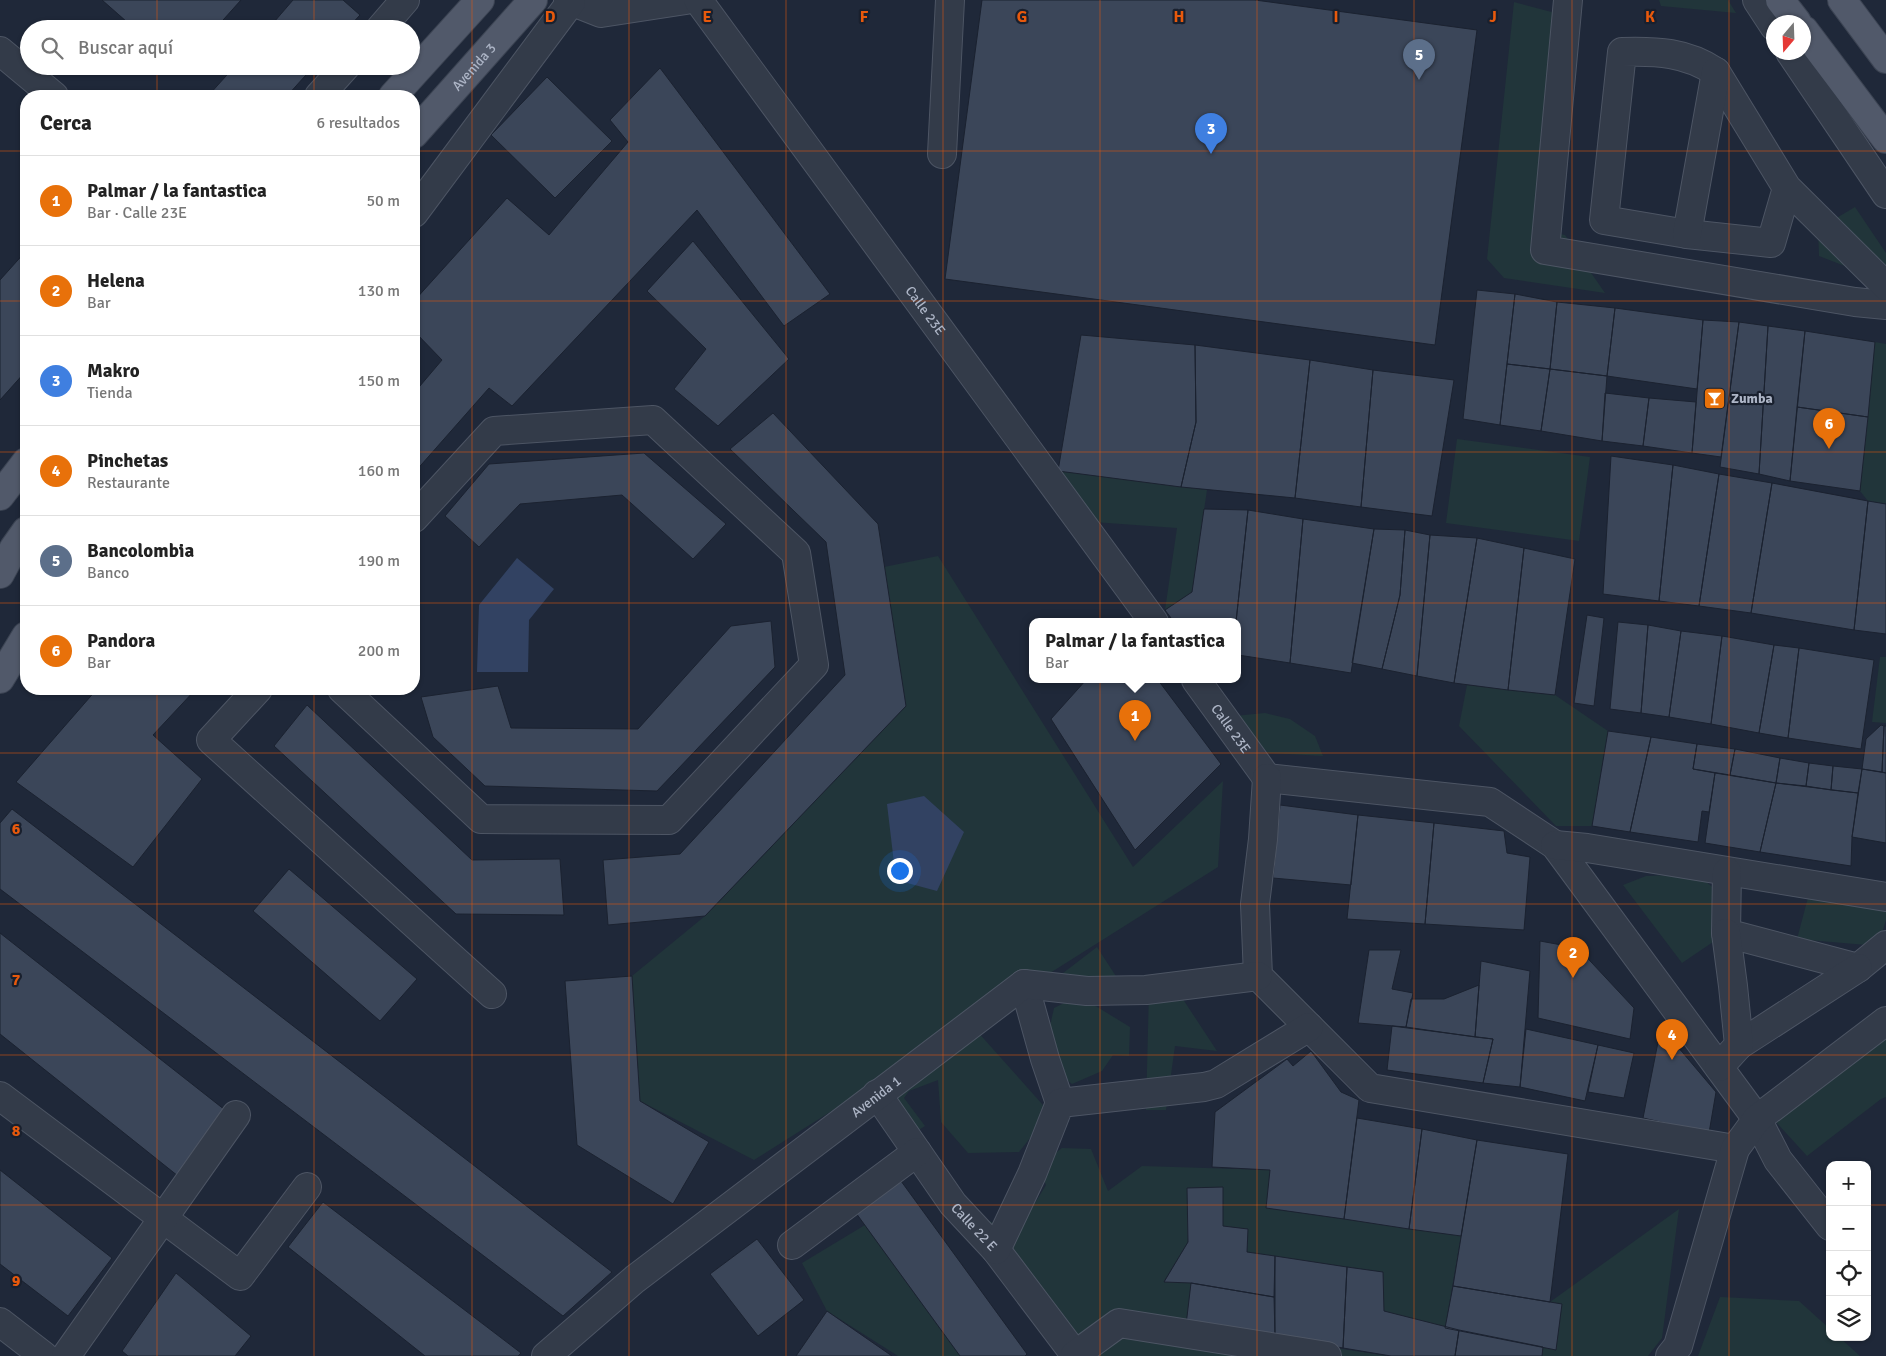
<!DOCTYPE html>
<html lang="es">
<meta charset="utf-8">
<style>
body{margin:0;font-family:Signika,sans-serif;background:#f6f6f6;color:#222}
.controls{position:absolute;right:15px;bottom:15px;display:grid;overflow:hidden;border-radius:10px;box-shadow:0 1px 4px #0004}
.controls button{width:45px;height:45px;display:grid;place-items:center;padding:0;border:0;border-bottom:1px solid #e0e0e0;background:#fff;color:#222;font:25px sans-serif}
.compass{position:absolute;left:1766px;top:15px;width:45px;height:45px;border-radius:50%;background:#fff;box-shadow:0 1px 4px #0004;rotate:199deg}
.you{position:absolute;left:899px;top:870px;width:18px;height:18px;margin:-12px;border:4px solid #fff;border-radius:50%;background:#1a73e8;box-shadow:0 0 0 8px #1a73e833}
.badge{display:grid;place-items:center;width:32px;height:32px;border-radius:50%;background:#b45309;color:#fff;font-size:16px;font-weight:700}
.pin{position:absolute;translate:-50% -41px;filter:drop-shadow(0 1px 2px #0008)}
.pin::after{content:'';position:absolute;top:26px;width:18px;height:15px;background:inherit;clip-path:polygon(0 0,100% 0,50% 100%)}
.popup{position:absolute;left:1029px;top:618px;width:212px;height:65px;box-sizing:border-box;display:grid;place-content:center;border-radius:10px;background:#fff;filter:drop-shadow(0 1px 4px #0005);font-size:16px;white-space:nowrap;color:#767676}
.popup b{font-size:19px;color:#222}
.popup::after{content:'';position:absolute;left:50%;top:100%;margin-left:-10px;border:10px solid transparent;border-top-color:#fff}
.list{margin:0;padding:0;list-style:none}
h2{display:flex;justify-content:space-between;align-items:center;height:65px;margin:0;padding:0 20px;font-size:21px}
h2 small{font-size:16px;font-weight:400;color:#767676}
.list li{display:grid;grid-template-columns:32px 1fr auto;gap:15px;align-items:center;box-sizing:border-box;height:90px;padding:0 20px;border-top:1px solid #e0e0e0}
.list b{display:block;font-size:19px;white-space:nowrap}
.list p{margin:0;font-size:16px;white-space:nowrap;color:#767676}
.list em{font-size:16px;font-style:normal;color:#767676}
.icon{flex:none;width:28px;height:28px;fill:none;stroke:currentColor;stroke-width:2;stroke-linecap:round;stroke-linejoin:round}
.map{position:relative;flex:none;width:1886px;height:1356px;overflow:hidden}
.search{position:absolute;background:#fff;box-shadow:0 1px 4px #0004;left:20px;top:20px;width:400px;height:55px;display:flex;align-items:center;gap:12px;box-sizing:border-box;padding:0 18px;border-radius:28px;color:#767676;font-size:19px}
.panel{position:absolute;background:#fff;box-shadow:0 1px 4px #0004;left:20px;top:90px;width:400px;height:605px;border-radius:20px}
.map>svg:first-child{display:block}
.green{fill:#21353a}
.water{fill:#324262}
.building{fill:#3b4659;stroke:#1b2230}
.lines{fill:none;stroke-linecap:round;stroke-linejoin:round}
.minor-casing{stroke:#4d5564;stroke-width:30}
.major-casing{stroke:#3c4453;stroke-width:30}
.minor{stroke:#333b49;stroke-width:28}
.major{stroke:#51596a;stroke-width:28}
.grid{fill:none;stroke:#e8590c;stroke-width:1;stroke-opacity:0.55}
.labels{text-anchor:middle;stroke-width:4.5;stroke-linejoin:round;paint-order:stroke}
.street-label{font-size:14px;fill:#adb5c6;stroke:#19202e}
.poi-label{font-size:14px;font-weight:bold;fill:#adb5c6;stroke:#19202e;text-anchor:start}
.grid-label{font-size:16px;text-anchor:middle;font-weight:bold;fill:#e8590c;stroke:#19202e;stroke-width:4.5;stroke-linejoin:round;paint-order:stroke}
</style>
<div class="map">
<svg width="1886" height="1356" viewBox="0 0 1886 1356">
<rect width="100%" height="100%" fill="#1f2839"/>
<path class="green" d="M1659 0H1728L1736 13 1661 6Z
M1514 2 1559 14 1537 229 1565 235 1605 293 1504 278 1487 259Z
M1855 207 1886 253V282L1819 256 1818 229Z
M1875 342 1886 344V504L1868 501 1860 491Z
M1457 439 1590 457 1579 541 1446 523Z
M1058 471 1207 490 1192 592 1165 610 1177 528 1080 521Z
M938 556 1133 867 1223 781 1218 867 754 1160 640 1101 632 976 705 916 906 706 884 567Z
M1880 657H1886V723L1872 722Z
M1467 685 1555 695 1608 731 1592 826H1556L1459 726Z
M1265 713 1290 719 1315 736 1323 756 1268 753 1234 716Z
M1697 874 1717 891 1713 942 1682 963 1623 885 1646 876Z
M1810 890 1886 907V920L1878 946 1797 939Z
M1097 947 1121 984 1094 1005 1130 1027 1129 1056 1113 1055 1102 1071 1072 1084 1056 1071 1046 1044 1054 1008 1064 1003 1050 983Z
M1171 981 1217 1051 1175 1046 1166 1110H1146L1149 990Z
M976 1030 1050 1113 1019 1152 968 1153 941 1122 938 1080 909 1091 904 1098 925 1126 911 1135 884 1098Z
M1886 1030V1097L1881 1099 1807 1156 1775 1121Z
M1062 1148 1091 1149 1108 1191 1142 1166 1270 1170 1267 1208 1461 1236 1445 1328 1384 1311 1383 1272 1247 1252 1248 1229 1223 1226V1187L1188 1188V1242L1164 1281 1191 1283 1186 1325 1388 1356H1085L982 1217 999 1226 1035 1203 1046 1185 1038 1166Z
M1679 1209 1662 1338 1648 1356H1542L1543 1347 1556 1350 1562 1304 1550 1302Z
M865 1225 960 1356H898L827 1311 802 1263Z
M1720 1297 1799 1301 1830 1329V1337H1839L1860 1356H1698Z"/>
<path class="water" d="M517 558 554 589 529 620 528 672H477L479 605Z
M924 796 964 832 937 891 896 880 887 804Z"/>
<path class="building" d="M102 0H241L215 29H135Z
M293 0H343L360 15 347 29H268Z
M982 0H1255L1477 30 1435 345 945 279Z
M235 66H314L287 96H208Z
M660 68 830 294 784 326 697 210 512 406 489 388 414 473V393L442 360 414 331V301L507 198 549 235 628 142 610 120Z
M547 77 612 141 555 198 491 135Z
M693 241 789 359 718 426 674 389 706 349 647 291Z
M26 251V371L0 400V280Z
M1477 290 1515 294 1500 425 1463 419Z
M1515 294 1557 302 1550 369 1507 364Z
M1557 302 1615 308 1607 376 1550 369Z
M1615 308 1703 320 1697 389 1607 376Z
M1703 320 1739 322 1721 457 1692 453Z
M1739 322 1768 326 1759 474 1720 467Z
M1768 326 1805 331 1790 481 1759 474Z
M1805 331 1875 342 1868 417 1797 407Z
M1081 335 1195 345 1196 422 1181 487 1058 471Z
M1195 345 1310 360 1295 498 1181 487 1196 422Z
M1310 360 1373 370 1361 507 1295 498Z
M1507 364 1550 369 1541 431 1500 425Z
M1550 369 1607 376 1602 441 1541 431Z
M1373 370 1454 380 1432 516 1361 507Z
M1605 393 1649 398 1643 446 1602 441Z
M1649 398 1696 402 1692 453 1643 446Z
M1797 407 1868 417 1860 491 1790 481Z
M773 413 878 524 906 706 705 916 608 925 603 860 680 854 845 675 826 542 730 449Z
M644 453 726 524 693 559 622 495 520 504 479 547 445 516 489 464Z
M1611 456 1673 465 1659 601 1603 594Z
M1673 465 1719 474 1699 606 1659 601Z
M1719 474 1772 483 1751 613 1699 606Z
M1772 483 1868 501 1854 630 1751 613Z
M1868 501 1886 504V634L1854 630Z
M1204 509 1248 510 1236 622H1174L1165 610 1192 592Z
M1248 510 1303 519 1290 663 1238 655V622H1236Z
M1303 519 1374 529 1351 673 1290 663Z
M1374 529 1405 530 1400 595 1382 669 1352 663Z
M1405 530 1430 535 1417 676 1382 669 1400 595Z
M1430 535 1477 538 1454 683 1417 676Z
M1477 538 1524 548 1508 690 1454 683Z
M1524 548 1575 559 1555 695 1508 690Z
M1587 615 1604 618 1594 706 1574 703Z
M771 621 775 667 657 791 485 786 433 737 421 697 498 686 511 728 638 729 731 626Z
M1618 622 1648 625 1641 713 1610 709Z
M1648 625 1681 631 1669 717 1641 713Z
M1681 631 1722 636 1711 724 1669 717Z
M1722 636 1774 645 1759 733 1711 724Z
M1774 645 1799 648 1788 738 1759 733Z
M1799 648 1874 660 1861 749 1788 738Z
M1086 680H1158L1221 764 1135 850 1051 719Z
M97 689H196L153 735 202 779 133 867 16 782Z
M307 705 472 860 560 859 564 915 456 914 274 746Z
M1881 725 1884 726 1882 772 1862 769 1866 739Z
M1884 726H1886V773L1882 772Z
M1608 731 1651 737 1630 832 1592 826Z
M1651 737 1697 744 1693 769 1715 773 1709 812 1702 811 1698 842 1630 832Z
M1697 744 1735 749 1730 775 1693 769Z
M1735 749 1780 758 1776 783 1730 775Z
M1780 758 1809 763 1806 786 1776 783Z
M1809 763 1833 766 1831 790 1806 786Z
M1833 766 1862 769 1858 793 1831 790Z
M1862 769 1886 773V843L1852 837Z
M1715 773 1776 783 1760 852 1705 843Z
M1776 783 1858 793 1852 837 1851 866 1760 852Z
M1280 805 1358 815 1351 885 1273 878Z
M12 809 612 1272 563 1316 0 889V823Z
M1358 815 1434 823 1425 924 1347 919Z
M1434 823 1504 831 1507 853 1530 857 1524 930 1425 924Z
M289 869 417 979 380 1021 253 911Z
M0 933 225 1110 178 1176 0 1034Z
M1540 941 1578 948 1634 1008 1630 1039 1538 1018Z
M1369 950H1401L1392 989 1413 993 1406 1027 1358 1023Z
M1481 961 1530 971 1520 1087 1483 1083 1493 1039 1475 1037Z
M632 976 640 1101 709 1142 673 1204 577 1145 565 981Z
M1479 985 1475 1037 1406 1027 1411 999H1444Z
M1392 1026 1493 1039 1483 1083 1387 1070Z
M1661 1027 1716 1092 1709 1133 1643 1118Z
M1526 1029 1598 1045 1585 1101 1520 1087Z
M1598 1045 1634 1053 1624 1098 1588 1092Z
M1311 1051 1341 1092 1359 1100 1344 1219 1266 1208 1270 1170 1212 1167 1215 1112 1287 1059 1293 1066Z
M1357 1118 1422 1129 1409 1229 1344 1219Z
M1422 1129 1477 1140 1461 1236 1409 1229Z
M1477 1140 1568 1154 1550 1302 1453 1286Z
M0 1170 112 1258 68 1316 0 1264Z
M901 1181 1027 1354 1025 1356H960L856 1213Z
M1223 1187V1226L1248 1229 1247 1252 1275 1256 1274 1297 1191 1283 1164 1282 1188 1242 1187 1188Z
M323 1202 521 1353 518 1356H425L288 1247Z
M757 1239 804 1300 758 1336 710 1274Z
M1275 1256 1347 1267 1343 1348 1275 1336Z
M1347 1267 1383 1272 1384 1311 1459 1330 1455 1356H1391L1343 1348Z
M176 1273 251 1336 235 1356H128L122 1351Z
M1191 1283 1274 1297 1275 1336 1186 1325Z
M1453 1286 1562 1304 1556 1350 1445 1328Z
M827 1311 892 1356H796Z
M1459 1330 1543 1347 1542 1356H1455Z"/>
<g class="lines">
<defs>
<g id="minor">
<path d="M568 0 601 13 686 0"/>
<path id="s1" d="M698 0 1154 622"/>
<path d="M1568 0 1545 250 1855 302 1886 305"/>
<path d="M1757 0 1774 26"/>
<path d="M380 29 405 0"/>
<path d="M0 51 54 96"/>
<path d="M1790 52 1886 194"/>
<path d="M319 96 346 66"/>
<path d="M942 154 950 0"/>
<path d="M1787 188 1771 243 1687 234 1604 220 1622 52C1657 51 1686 52 1716 72L1787 188 1886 286"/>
<path d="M414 213 571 2"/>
<path d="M1687 234 1716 72"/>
<path id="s2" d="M1196 680 1267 778"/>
<path d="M258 689 211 740 492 994"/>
<path d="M342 689 481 819 669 820 814 665 796 553 653 420 494 431 414 518"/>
<path d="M1267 778 1490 802 1555 845 1757 1119 1778 1160 1830 1226"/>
<path d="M1267 778 1263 839 1255 904 1258 976 1370 1088 1735 1149"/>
<path d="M1555 845 1587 848 1886 897"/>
<path d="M1727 872 1726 933 1858 968 1886 945"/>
<path d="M1024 984 1045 1059 1060 1103"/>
<path d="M1739 1045 1858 968"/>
<path d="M1719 1067 1739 1045 1733 986 1726 933"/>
<path id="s3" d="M877 1094 953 1204 996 1250 1076 1356"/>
<path d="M0 1096 240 1276 307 1187"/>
<path d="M792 1245 917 1152"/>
<path d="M996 1250 1032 1174 1060 1103 1204 1087 1216 1084 1309 1027"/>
<path d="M0 1322 44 1356"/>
<path d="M1075 1355 1119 1323 1327 1356"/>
<path d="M66 1356 236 1115"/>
<path id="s4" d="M546 1356 635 1279 1024 984 1087 991 1146 990 1258 976"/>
<path d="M1670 1356 1678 1346 1735 1149 1757 1119 1886 1021"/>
</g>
<g id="major">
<path d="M1780 0 1797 22"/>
<path d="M1842 0 1886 59"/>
<path d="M1804 30 1886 139"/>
<path d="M393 96 480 0"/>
<path id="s5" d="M414 134 533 0"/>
<path d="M0 496 26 462"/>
<path d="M0 574 14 548 26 531"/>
<path d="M0 679 26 636"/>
</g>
</defs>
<use href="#minor" class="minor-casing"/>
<use href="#major" class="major-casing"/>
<use href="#minor" class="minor"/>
<use href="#major" class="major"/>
</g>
<path class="grid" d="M157 0V29M314 0V29M472 0V1356M629 0V1356M786 0V1356M943 0V1356M1100 0V1356M1257 0V1356M1414 0V1356M1572 0V1356M1729 0V1356M157 66V96M314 66V96M0 151H26M414 151H1886M0 301H26M414 301H1886M0 452H26M414 452H1886M0 603H26M414 603H1886M157 689V1356M314 689V1356M0 753H1886M0 904H1886M0 1055H1886M0 1205H1830M1867 1205H1886"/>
<defs>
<symbol id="bar-square" viewBox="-11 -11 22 22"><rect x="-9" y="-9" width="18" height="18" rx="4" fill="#e8710a" stroke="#19202e"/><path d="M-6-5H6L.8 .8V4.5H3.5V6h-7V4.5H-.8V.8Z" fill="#fff"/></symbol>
</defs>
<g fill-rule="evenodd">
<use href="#bar-square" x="1702" y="386" width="25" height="25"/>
</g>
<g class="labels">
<g class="street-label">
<text dy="5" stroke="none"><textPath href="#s5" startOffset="90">Avenida 3</textPath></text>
<text dy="5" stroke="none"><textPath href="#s1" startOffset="385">Calle 23E</textPath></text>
<text dy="5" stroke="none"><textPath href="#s2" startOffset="60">Calle 23E</textPath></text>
<text dy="5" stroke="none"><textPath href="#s4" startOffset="420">Avenida 1</textPath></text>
<text dy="5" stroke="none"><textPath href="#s3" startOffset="165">Calle 22 E</textPath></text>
</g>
<g class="poi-label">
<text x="1731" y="403">Zumba</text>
</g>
</g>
<g class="grid-label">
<text x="550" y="22">D</text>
<text x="707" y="22">E</text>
<text x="864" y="22">F</text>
<text x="1022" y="22">G</text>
<text x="1179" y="22">H</text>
<text x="1336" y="22">I</text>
<text x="1493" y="22">J</text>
<text x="1650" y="22">K</text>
<text x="16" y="834">6</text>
<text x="16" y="985">7</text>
<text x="16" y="1136">8</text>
<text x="16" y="1286">9</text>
</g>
</svg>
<div class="controls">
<button>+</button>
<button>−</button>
<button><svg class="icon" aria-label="locate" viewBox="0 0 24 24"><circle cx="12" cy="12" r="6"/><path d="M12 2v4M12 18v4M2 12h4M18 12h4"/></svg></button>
<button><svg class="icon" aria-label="layers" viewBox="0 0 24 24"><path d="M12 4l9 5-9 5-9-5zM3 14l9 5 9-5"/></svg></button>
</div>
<svg class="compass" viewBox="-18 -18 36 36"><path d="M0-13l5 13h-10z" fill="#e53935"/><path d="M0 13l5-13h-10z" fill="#767676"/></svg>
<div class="you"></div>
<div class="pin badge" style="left:1135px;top:741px;background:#e8710a">1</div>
<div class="popup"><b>Palmar / la fantastica</b>Bar</div>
<div class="pin badge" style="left:1573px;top:978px;background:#e8710a">2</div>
<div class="pin badge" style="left:1211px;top:154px;background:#3f7fe0">3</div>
<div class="pin badge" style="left:1672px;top:1060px;background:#e8710a">4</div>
<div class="pin badge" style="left:1419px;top:80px;background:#5c6f8a">5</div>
<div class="pin badge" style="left:1829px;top:449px;background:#e8710a">6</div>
<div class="search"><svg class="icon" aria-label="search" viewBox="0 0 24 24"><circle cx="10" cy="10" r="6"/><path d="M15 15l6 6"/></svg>Buscar aquí</div>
<section class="panel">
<h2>Cerca<small>6 resultados</small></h2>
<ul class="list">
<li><span class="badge" style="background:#e8710a">1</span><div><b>Palmar / la fantastica</b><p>Bar · Calle 23E</p></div><em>50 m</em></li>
<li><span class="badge" style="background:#e8710a">2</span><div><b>Helena</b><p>Bar</p></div><em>130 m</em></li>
<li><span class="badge" style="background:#3f7fe0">3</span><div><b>Makro</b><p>Tienda</p></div><em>150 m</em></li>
<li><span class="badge" style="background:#e8710a">4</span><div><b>Pinchetas</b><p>Restaurante</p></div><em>160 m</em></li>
<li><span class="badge" style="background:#5c6f8a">5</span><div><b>Bancolombia</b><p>Banco</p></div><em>190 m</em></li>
<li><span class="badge" style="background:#e8710a">6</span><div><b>Pandora</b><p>Bar</p></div><em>200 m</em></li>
</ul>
</section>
</div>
